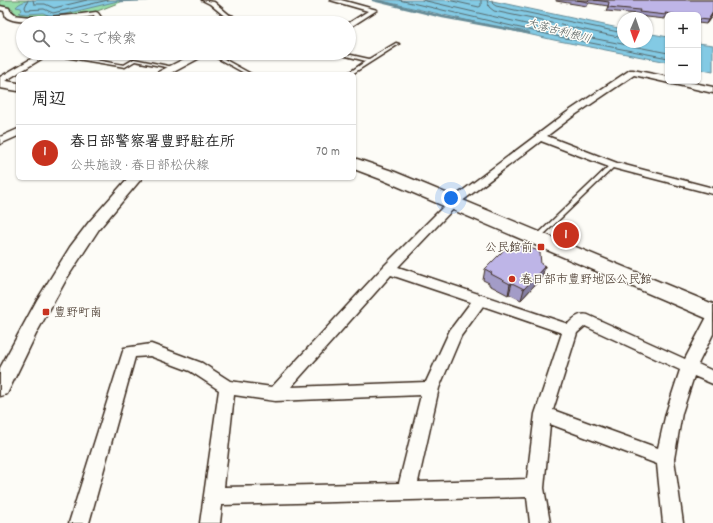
<!DOCTYPE html>
<html lang="ja">
<meta charset="utf-8">
<style>
body{margin:0;font-family:Dekko,"Klee One",sans-serif;background:#f6f6f6;color:#222}
.controls{position:absolute;right:12px;top:12px;display:grid;overflow:hidden;border-radius:6px;box-shadow:0 1px 3px #0004}
.controls button{width:36px;height:36px;display:grid;place-items:center;padding:0;border:0;border-bottom:1px solid #e0e0e0;background:#fff;color:#222;font:20px sans-serif}
.compass{position:absolute;left:617px;top:12px;width:36px;height:36px;border-radius:50%;background:#fff;box-shadow:0 1px 3px #0004;rotate:182deg}
.you{position:absolute;left:451px;top:198px;width:14px;height:14px;margin:-10px;border:3px solid #fff;border-radius:50%;background:#1a73e8;box-shadow:0 0 0 6px #1a73e833}
.badge{display:grid;place-items:center;width:26px;height:26px;border-radius:50%;background:#c8321e;color:#fff;font-size:13px;font-weight:700}
.pin{position:absolute;translate:-50% -50%;border:2px solid #fff;box-shadow:0 1px 4px #0006}
.list{margin:0;padding:0;list-style:none}
h2{display:flex;justify-content:space-between;align-items:center;height:52px;margin:0;padding:0 16px;font-size:17px}
h2 small{font-size:13px;font-weight:400;color:#767676}
.list li{display:grid;grid-template-columns:26px 1fr auto;gap:12px;align-items:center;box-sizing:border-box;height:56px;padding:0 16px;border-top:1px solid #e0e0e0}
.list b{display:block;font-size:15px;white-space:nowrap}
.list p{margin:0;font-size:13px;white-space:nowrap;color:#767676}
.list em{font-size:13px;font-style:normal;color:#767676}
.icon{flex:none;width:22px;height:22px;fill:none;stroke:currentColor;stroke-width:2;stroke-linecap:round;stroke-linejoin:round}
.map{position:relative;flex:none;width:713px;height:523px;overflow:hidden}
.search{position:absolute;background:#fff;box-shadow:0 1px 3px #0004;left:16px;top:16px;width:340px;height:44px;display:flex;align-items:center;gap:10px;box-sizing:border-box;padding:0 14px;border-radius:22px;color:#767676;font-size:15px}
.panel{position:absolute;background:#fff;box-shadow:0 1px 3px #0004;left:16px;top:72px;width:340px;height:108px;border-radius:6px}
.map>svg:first-child{display:block}
.green{fill:#97dca8;stroke:#698363}
.water{fill:#83cae4;stroke:#668a95}
.lines{fill:none;stroke-linecap:round;stroke-linejoin:round}
.shore{stroke:#586a6d;stroke-width:1}
.stream{stroke:#668a95;stroke-width:2.5}
.service-casing{stroke:#3b2a1e;stroke-width:3}
.minor-casing{stroke:#3b2a1e;stroke-width:3}
.tertiary-casing{stroke:#3b2a1e;stroke-width:3}
.primary-casing{stroke:#3b2a1e;stroke-width:3}
.service{fill:#fdfcf7;fill-rule:evenodd}
.minor{fill:#fdfcf7;fill-rule:evenodd}
.tertiary{fill:#fdfcf7;fill-rule:evenodd}
.primary{fill:#fdfcf7;fill-rule:evenodd}
.wall{fill:#a39cc7;stroke:#3b2a1e}
.shaded-wall{fill:#857fa2;stroke:#3b2a1e}
.building{fill:#beb5e7;stroke:#3b2a1e}
.poi-dot{fill:#c8321e;stroke:#fdfcf7;stroke-width:1.5}
.labels{text-anchor:middle;stroke-width:3;stroke-linejoin:round;paint-order:stroke}
.far-water-label{font-size:11px;font-style:italic;fill:#515a59;stroke:#fdfcf7}
.poi-label{font-size:12px;fill:#3b2a1e;stroke:#fdfcf7;text-anchor:start}
</style>
<div class="map">
<svg width="713" height="523" viewBox="0 0 713 523">
<rect width="100%" height="100%" fill="#fdfcf7"/>
<filter id="ink" filterUnits="userSpaceOnUse"><feTurbulence type="fractalNoise" baseFrequency=".025" numOctaves="2"/><feDisplacementMap in="SourceGraphic" scale="8" xChannelSelector="R" yChannelSelector="G"/><feConvolveMatrix kernelMatrix="1 2 1 2 8 2 1 2 1" color-interpolation-filters="sRGB"/></filter>
<g filter="url(#ink)">
<path class="green" d="M0 0H146L123 1 95 12 61 18 18 17 12 14 13 9 0 6Z"/>
<path class="water" d="M32 0H122L53 17 43 13 26 14 19 13 22 10 21 8 16 7C20 2 26 1 32 0Z
M377 0H488L623 29V42H647V33L668 37V62L554 40Z
M698 43 713 45V72L698 69Z"/>
<g class="lines">
<path class="shore" d="M28 0 25 7 26 10 44 9 53 13 108 0
M33 0 34 4H45L54 8 87 0
M399 0 555 36 668 58
M422 0 556 31 668 53
M448 0 479 7 481 6V0
M487 0 489 7 494 11 623 38
M492 0 493 4 496 6 623 33"/>
<path class="stream" d="M373 0 443 17 529 33
M120 1 148 0"/>
<defs>
<path id="service" d="M11 11 16 15V17H14L10 13 8 14 6 13Z
M396 43 399 44 352 74H347L366 61 334 53H342L369 59Z
M45 53H55L124 65 134 59 178 68 176 69 135 61 125 67 47 54Z
M208 53H213L251 74H246Z
M613 163 616 165 615 166 538 240H534L533 239 534 238 611 164Z"/>
<path id="minor" d="M202 0 214 2 233 18 228 19 210 4Z
M330 0H341L377 10 349 28V23L368 11Z
M0 6 9 8 12 15C40 19 68 16 96 12L98 13 105 23H97L94 16C76 19 19 27 6 17L4 11 0 10Z
M41 53H51L0 84V77Z
M630 70H633L668 77V81H684L713 87V93L634 75 572 117 547 136 617 163 713 188V194L609 167 541 141 457 205 398 267 568 324C574 318 579 313 588 315L685 359 708 315 713 314V334L698 364 713 371V384L694 376 682 413 674 459 683 523H663L657 464 550 424 544 488 550 523H530L527 497 222 505 220 523H200L219 390 190 371 150 356 135 357 89 523H69L124 348 151 344 202 363 230 381 272 387 384 266 449 201 566 113ZM391 275 471 302 450 330 426 382 291 387ZM483 306 562 333 535 414 527 479 418 482 439 388 461 336ZM585 326 680 370 666 413 658 448 553 410 577 333ZM234 395 275 401 421 395 399 483 224 487Z
M18 129V136L0 144V137Z"/>
<path id="tertiary" d="M230 15 233 16 238 23H229L226 18Z
M196 53H209L170 74H157L158 72Z
M128 178H142L99 229 67 278 37 332 7 394 0 396V368L37 300 70 247 89 222Z"/>
<path id="primary" d="M0 80 18 83V91L0 88Z
M354 158 395 172 713 304V321L383 180 354 169Z"/>
</defs>
<use href="#service" class="service-casing"/>
<use href="#minor" class="minor-casing"/>
<use href="#tertiary" class="tertiary-casing"/>
<use href="#primary" class="primary-casing"/>
<use href="#service" class="service"/>
<use href="#minor" class="minor"/>
<use href="#tertiary" class="tertiary"/>
<use href="#primary" class="primary"/>
</g>
<path class="wall" d="M556 0H713V16H712L706 24 698 23V15H668V17H665V19L638 16V14L606 11 608 6 589 3 587 6 556 1Z
M509 249 545 266 542 277 521 300 509 294 508 295 489 285V283L483 280 485 269Z"/>
<path class="shaded-wall" d="M713 12 712 16 706 24 708 20Z
M545 266 542 277 521 300 524 289Z
M512 283 509 294 508 295 510 284Z"/>
<path class="building" d="M577 0H589L588 2Z
M594 0H713V12L708 20 698 19V15H679L665 13 666 15 639 12 640 10 608 7 609 2Z
M517 246H524L536 250 540 253 541 264 545 266 524 289 512 283 510 284 491 274 492 273 485 269 506 248 509 249Z"/>
</g>
<g class="poi-dot">
<rect x="537" y="243" width="8" height="8" rx="2"/>
<circle cx="512" cy="279" r="4"/>
<rect x="42" y="308" width="8" height="8" rx="2"/>
</g>
<g class="labels">
<g class="far-water-label">
<text transform="translate(559 30) rotate(15)" y="4">大落古利根川</text>
</g>
<g class="poi-label">
<text x="533" y="251" text-anchor="end">公民館前</text>
<text x="520" y="283">春日部市豊野地区公民館</text>
<text x="54" y="316">豊野町南</text>
</g>
</g>
</svg>
<div class="controls">
<button>+</button>
<button>−</button>
</div>
<svg class="compass" viewBox="-18 -18 36 36"><path d="M0-13l5 13h-10z" fill="#e53935"/><path d="M0 13l5-13h-10z" fill="#767676"/></svg>
<div class="you"></div>
<div class="pin badge" style="left:566px;top:235px">1</div>
<div class="search"><svg class="icon" aria-label="search" viewBox="0 0 24 24"><circle cx="10" cy="10" r="6"/><path d="M15 15l6 6"/></svg>ここで検索</div>
<section class="panel">
<h2>周辺<small></small></h2>
<ul class="list">
<li><span class="badge">1</span><div><b>春日部警察署豊野駐在所</b><p>公共施設 · 春日部松伏線</p></div><em>70 m</em></li>
</ul>
</section>
</div>
